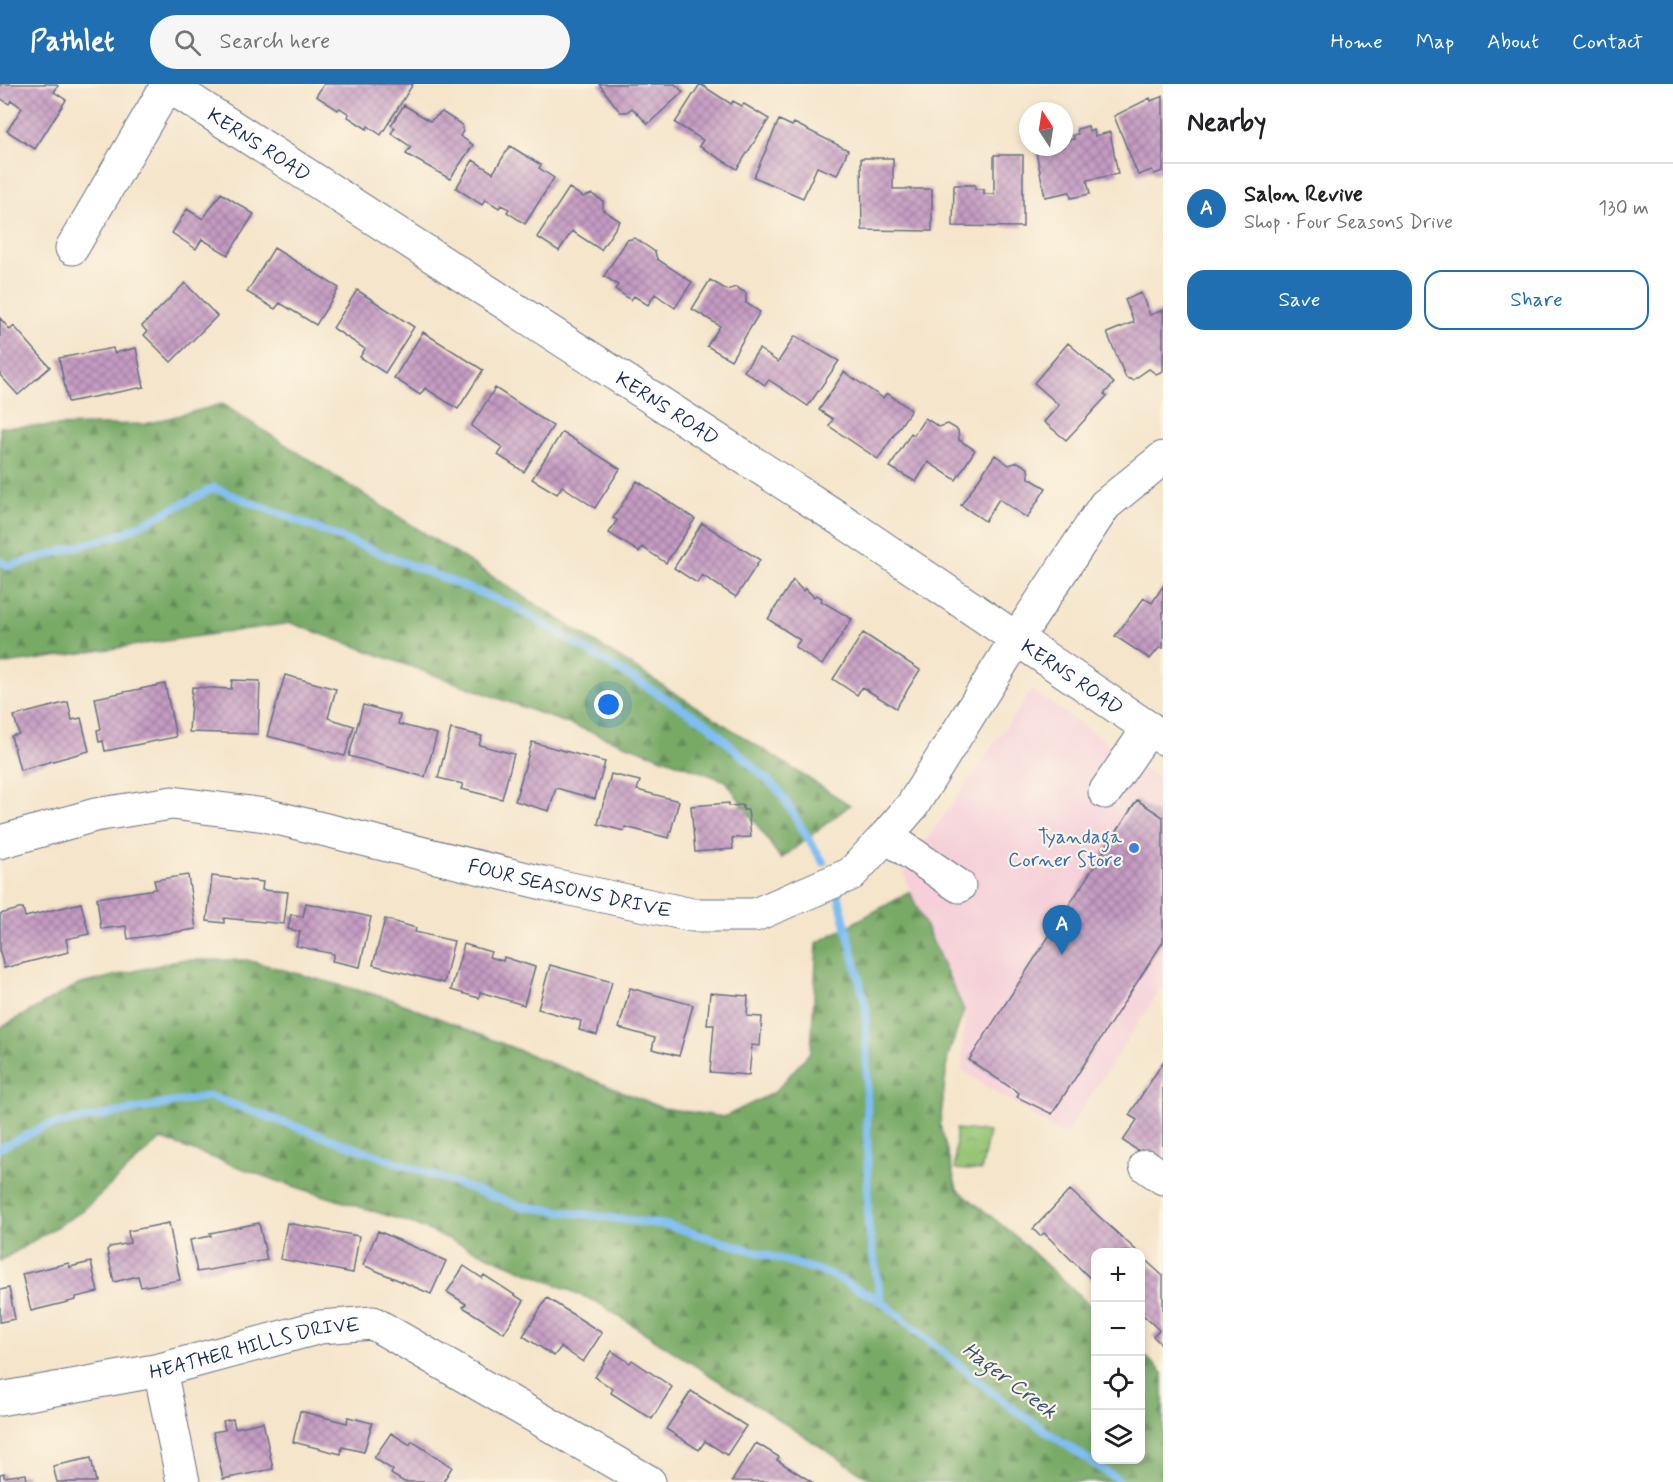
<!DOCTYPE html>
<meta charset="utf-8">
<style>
body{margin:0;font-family:Mynerve,sans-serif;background:#f6f6f6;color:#202124}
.controls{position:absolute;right:18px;bottom:18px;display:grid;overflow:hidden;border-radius:12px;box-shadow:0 3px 9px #0003}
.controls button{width:54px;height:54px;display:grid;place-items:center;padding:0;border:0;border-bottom:2px solid #e0e0e0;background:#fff;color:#202124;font:30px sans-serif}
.compass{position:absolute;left:1019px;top:18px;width:54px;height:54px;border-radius:50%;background:#fff;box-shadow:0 3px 9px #0003;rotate:348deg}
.you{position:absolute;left:609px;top:621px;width:21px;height:21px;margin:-15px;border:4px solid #fff;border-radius:50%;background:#1a73e8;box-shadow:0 0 0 9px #1a73e833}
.badge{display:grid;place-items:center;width:39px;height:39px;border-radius:50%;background:#1f6fb2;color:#fff;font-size:20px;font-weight:700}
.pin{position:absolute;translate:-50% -50px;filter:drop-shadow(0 2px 3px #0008)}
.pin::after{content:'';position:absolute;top:32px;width:21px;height:18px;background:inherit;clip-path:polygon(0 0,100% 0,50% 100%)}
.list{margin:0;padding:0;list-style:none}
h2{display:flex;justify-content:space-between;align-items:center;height:78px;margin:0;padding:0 24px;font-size:26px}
h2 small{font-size:20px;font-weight:400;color:#757577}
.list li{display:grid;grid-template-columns:39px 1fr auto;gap:18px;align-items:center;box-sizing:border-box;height:90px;padding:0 24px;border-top:2px solid #e0e0e0}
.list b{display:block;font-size:22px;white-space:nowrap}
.list p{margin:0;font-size:20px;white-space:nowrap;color:#757577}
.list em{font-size:20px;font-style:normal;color:#757577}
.actions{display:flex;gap:12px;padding:18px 24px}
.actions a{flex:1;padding:14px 0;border:2px solid #1f6fb2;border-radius:18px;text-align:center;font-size:21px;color:#1f6fb2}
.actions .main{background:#1f6fb2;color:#fff}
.icon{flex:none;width:33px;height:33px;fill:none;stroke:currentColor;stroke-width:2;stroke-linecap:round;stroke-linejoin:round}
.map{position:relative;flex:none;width:1163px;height:1398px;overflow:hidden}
header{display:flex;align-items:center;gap:36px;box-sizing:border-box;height:84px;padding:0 30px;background:#1f6fb2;color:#fff}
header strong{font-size:28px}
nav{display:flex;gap:33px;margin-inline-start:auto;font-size:21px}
.search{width:420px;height:54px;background:#f6f6f6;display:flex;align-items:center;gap:15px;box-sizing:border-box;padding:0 21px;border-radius:33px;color:#757577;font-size:22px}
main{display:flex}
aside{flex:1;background:#fff}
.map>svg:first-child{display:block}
.built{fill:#f5cfd9}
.forest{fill:url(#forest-firs);stroke:#4a6c62;stroke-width:1.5}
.park{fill:url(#park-crowns);stroke:#587a69;stroke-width:1.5}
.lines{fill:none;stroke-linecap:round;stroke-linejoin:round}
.stream{stroke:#7fbdf3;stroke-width:8}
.building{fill:url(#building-cross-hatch)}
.minor-casing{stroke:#676f84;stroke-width:35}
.minor{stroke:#fff;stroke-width:33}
.shop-dot{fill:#3f7fe0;stroke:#fcf5e5;stroke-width:2}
.labels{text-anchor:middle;stroke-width:4.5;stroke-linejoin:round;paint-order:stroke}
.street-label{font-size:20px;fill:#1b2f5e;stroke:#fcf5e5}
.shop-label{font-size:20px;fill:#366cbe;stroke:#fcf5e5;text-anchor:end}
.water-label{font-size:21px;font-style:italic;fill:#345283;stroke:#fcf5e5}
</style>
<header>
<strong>Pathlet</strong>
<div class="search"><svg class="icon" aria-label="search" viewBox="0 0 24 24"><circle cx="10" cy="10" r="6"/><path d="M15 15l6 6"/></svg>Search here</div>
<nav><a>Home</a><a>Map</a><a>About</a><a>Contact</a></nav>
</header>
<main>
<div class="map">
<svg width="1163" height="1398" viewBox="0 0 1163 1398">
<defs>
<pattern id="forest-firs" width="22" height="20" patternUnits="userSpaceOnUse" patternTransform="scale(1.5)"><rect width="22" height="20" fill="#78aa66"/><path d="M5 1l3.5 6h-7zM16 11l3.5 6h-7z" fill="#628b57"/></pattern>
<pattern id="park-crowns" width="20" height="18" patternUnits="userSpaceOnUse" patternTransform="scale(1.5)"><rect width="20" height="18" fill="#96c574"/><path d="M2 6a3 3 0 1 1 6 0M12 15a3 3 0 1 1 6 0" fill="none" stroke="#7aa062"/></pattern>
<pattern id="building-cross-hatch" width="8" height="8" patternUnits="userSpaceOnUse" patternTransform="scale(1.5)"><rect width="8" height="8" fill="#c59bc2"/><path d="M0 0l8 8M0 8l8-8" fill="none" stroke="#9f7fa1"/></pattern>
</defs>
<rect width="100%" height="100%" fill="#fcf5e5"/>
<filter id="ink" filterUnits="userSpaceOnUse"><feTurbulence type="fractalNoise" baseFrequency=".0167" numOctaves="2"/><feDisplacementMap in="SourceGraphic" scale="12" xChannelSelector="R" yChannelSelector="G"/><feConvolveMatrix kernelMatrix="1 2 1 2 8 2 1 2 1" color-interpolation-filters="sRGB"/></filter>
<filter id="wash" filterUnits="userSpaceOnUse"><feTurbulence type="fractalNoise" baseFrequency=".008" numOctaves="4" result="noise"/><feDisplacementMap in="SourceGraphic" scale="24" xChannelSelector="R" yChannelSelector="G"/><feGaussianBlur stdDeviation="1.35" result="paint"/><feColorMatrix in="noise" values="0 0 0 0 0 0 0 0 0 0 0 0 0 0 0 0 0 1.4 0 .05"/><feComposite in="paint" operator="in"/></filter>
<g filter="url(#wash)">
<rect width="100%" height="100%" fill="#f5e5ca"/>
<path class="built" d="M1032 606 1163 697V902L1064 1052 962 986 964 926 910 808 904 788Z"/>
<path class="forest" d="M222 320 850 721 781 775 726 697 291 539 0 581V343L146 340Z
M910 808 964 926 948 972 940 1041 957 1105 1014 1151 1095 1226 1096 1376H1140L1141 1268 1163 1289V1398H875L597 1218 411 1139 277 1097 161 1055 81 1128 0 1177V944L77 901 180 876H247L391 915 663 1024 724 1033 775 1008 811 967 817 859Z"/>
<path class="park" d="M956 1045 989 1048 981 1087 955 1085Z"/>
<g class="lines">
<path class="stream" d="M0 477 9 482 122 450 214 404 514 522 708 640 779 707 823 778
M836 802 866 923 868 1140 881 1217
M0 1064 46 1042 209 1012 520 1122 666 1141 827 1189 881 1217 1009 1322 1121 1398"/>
</g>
<g id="blocks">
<path class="building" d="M0 0H55L58 2 54 8 66 16 35 65 7 47 22 24 11 16 9 20 0 14Z
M324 0H413L381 51 368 42 367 45 348 33 349 30 340 24 338 26 316 12Z
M599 0H675L683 8 648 40 632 24 627 28H620Z
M700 0 731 20 733 17 742 22 744 20 769 35 737 85 699 62 703 56 675 39Z
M1163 12V87L1154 90 1152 86 1138 91 1114 32 1150 14 1151 17Z
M404 21 430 37 442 28 462 41 463 47 460 52 473 61 450 95 406 70 411 63 391 49 395 44 391 41Z
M779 36 792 42 794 39 848 66 837 91 817 83 803 114 754 93Z
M1088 42 1089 47 1094 46 1095 52 1110 48 1118 90 1087 96 1090 110 1071 114 1070 108 1045 113 1035 63H1064V57L1074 55 1073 51 1078 50 1077 45Z
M510 62 541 81 539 84 554 94 525 140 507 128 509 125 501 121 499 124 485 115 482 121 456 104 473 76 493 89Z
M994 71H1023V143L953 142 954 101H975V105H984V110H994Z
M861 74H893V105H932V147L862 146Z
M569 104 583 113 592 110 603 117V126L620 137 601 166 572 147 559 167 537 153Z
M221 109 254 130 228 171 202 155 196 165 172 149 187 125 203 135Z
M635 154 655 168 657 175 692 198 675 224 655 210 648 221 634 212 631 216 615 205 618 201 604 192 627 156Z
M274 164 339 204 316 241 280 219 275 225 247 208Z
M710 196 727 206 736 203 746 209V219L760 228 731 276 707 262 720 242 692 225Z
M185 199 217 232 171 278 144 251 147 248 142 242Z
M357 206 414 243 385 289 360 273 365 265 333 244Z
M1141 209 1150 231 1163 226V287L1156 290 1149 285 1133 296 1126 294 1107 249 1134 238 1125 216Z
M0 234 10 246 14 242 50 283 18 311 0 291Z
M423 248 483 286 458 325 425 304 420 311 394 294Z
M795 252 839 277 808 322 769 296 765 301 744 287 759 265 778 278Z
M1068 259 1114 299 1104 310 1107 312 1066 356 1044 338 1059 321 1034 299Z
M113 264 114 269 136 264 144 303 68 318 59 274Z
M844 288 883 314 887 309 911 326 878 375 829 342 833 335 819 326Z
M495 304 553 342 524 388 498 371 503 364 471 342Z
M925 334 939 343 948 340 958 346 959 356 975 366 956 396 928 378 916 398 890 383 911 349 914 351Z
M562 348 620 385 595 424 562 402 557 410 532 395Z
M995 371 1009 381 1018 378 1028 384 1029 394 1046 404 1027 434 999 415 985 437 961 421Z
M637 397 695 435 666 479 642 463 639 468 609 449 617 436 613 434Z
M702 439 760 476 736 513 702 491 697 499 674 484Z
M793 496 803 507 805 504 814 513 816 511 822 514 821 517 852 535 822 581 795 563 800 556 768 535Z
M1163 502V564H1159L1150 575 1115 552 1144 514 1152 519Z
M863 549 920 586 896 624 862 603 857 611 833 595Z
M285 591 336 605 328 634 354 642 345 672 267 652Z
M232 596 260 597 258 650 189 648 192 603 231 605Z
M165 600 176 653 105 667 103 657 99 658 97 646 101 645 95 614Z
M68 618 72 636 81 634 89 667 20 686 11 652 19 650 14 632Z
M363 621 400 631 398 640 437 650 425 693 349 672Z
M451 645 482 652 479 661 514 670 502 715 461 705 463 700 438 694Z
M532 658 605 678 595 715 556 704 549 727 515 717Z
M611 690 640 697 637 706 679 717 669 754 625 743 624 747 598 740Z
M1137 716 1163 733V858L1052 1030 1017 1013 1019 1009 969 976Z
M729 719V722L743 721V726H748L751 753 732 754 733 765 695 768 691 722Z
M188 791 196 845 128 855 126 842 101 845 97 814 156 805 154 796Z
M212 792 263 798 262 806 288 808 284 840 224 834V839L207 837Z
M81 819 89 850 66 855 69 868 4 884 0 868V830L23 824 25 833Z
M306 819 371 833 360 883 332 877 334 870 296 862 300 848 288 845 291 830 303 833Z
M385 835 416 844 415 848 454 857 444 899 373 881Z
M464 860 491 868 489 873 503 877 504 873 535 883 524 921 480 908 479 914 451 906Z
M550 881 612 898 597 951 579 946 581 937 538 925Z
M630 904 693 921 679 972 652 965 655 954 619 944Z
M710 909 748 912 747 932 762 933 760 962 752 961 749 991 710 988 714 941H707Z
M1163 978V1074L1159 1080 1123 1057 1137 1036 1129 1031Z
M1070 1106 1138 1168H1096V1200L1044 1149 1040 1152 1033 1145Z
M169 1139 180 1196 141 1203 138 1192 114 1198 107 1166 110 1163 130 1159 128 1147Z
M259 1139 267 1176 197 1188 190 1156 211 1152 210 1149Z
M287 1139 359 1152 353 1189 280 1175Z
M378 1147 446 1177 431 1210 363 1181Z
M1140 1171 1163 1192V1262L1153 1252 1159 1246 1142 1230 1140 1231Z
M91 1178 98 1208 76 1213V1216L31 1227 22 1190 69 1179 70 1183Z
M464 1182 482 1194 484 1191 524 1217 504 1249 463 1223 466 1220 447 1208Z
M9 1204 15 1235 0 1238V1206Z
M547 1214 602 1249 583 1278 561 1263 554 1272 523 1252Z
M612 1267 630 1279 632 1276 672 1303 652 1335 611 1309 613 1305 595 1293Z
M691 1307 746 1342 727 1371 705 1357 699 1366 666 1345Z
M300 1327 347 1339 348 1333 372 1339 364 1368 342 1363 341 1370 293 1358Z
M233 1335 235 1344 263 1338 273 1385 223 1395 213 1348 225 1346 223 1337Z
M391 1349 410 1361 412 1357 452 1383 443 1398H404L391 1390 393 1386 374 1374Z
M756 1359 779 1373 777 1376 812 1398 732 1397Z
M91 1374 96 1398H57L53 1382Z
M4 1389V1393L26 1390 27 1398H0V1390Z"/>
</g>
</g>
<g filter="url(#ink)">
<use href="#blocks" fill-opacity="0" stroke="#676f84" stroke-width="1.5"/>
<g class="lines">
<defs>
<g id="minor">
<path id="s1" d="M166 0 846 439 1163 654"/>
<path d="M72 164 168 0"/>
<path d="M1105 708 1149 644"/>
<path d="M886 752 959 802"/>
<path id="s2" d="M0 758 95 731 172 719 265 731 543 799 692 831H755L851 790 886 752 912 722 1017 554 1105 421 1163 374"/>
<path d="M1146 1082 1163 1094"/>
<path d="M160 1286 183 1398"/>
<path id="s3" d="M0 1315 160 1286 320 1243 373 1239 649 1398"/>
</g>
</defs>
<use href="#minor" class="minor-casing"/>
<use href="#minor" class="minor"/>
</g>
</g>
<circle class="shop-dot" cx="1134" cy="764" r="6"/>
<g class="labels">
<g class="street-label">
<text dy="7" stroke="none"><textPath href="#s1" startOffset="111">KERNS ROAD</textPath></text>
<text dy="7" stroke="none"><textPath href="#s1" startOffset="597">KERNS ROAD</textPath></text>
<text dy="7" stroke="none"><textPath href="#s1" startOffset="1083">KERNS ROAD</textPath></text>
<text dy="7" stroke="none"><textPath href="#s2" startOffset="584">FOUR SEASONS DRIVE</textPath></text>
<text dy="7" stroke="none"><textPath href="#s3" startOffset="260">HEATHER HILLS DRIVE</textPath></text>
</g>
<g class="shop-label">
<text x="1122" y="759">Tyandaga<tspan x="1122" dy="23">Corner Store</tspan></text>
</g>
<g class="water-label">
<text transform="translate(1010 1296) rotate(37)" y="7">Hager Creek</text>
</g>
</g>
</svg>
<div class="controls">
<button>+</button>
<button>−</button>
<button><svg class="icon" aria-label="locate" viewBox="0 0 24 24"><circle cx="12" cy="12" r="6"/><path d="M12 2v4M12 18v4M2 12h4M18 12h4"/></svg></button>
<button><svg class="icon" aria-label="layers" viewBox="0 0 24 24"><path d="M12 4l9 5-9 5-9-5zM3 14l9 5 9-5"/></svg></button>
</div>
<svg class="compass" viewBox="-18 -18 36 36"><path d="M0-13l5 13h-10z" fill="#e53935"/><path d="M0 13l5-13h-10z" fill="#757577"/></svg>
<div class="you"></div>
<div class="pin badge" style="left:1062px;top:871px">A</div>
</div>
<aside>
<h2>Nearby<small></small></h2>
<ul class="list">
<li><span class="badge">A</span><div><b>Salon Revive</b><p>Shop · Four Seasons Drive</p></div><em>130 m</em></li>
</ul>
<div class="actions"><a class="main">Save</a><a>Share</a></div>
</aside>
</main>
